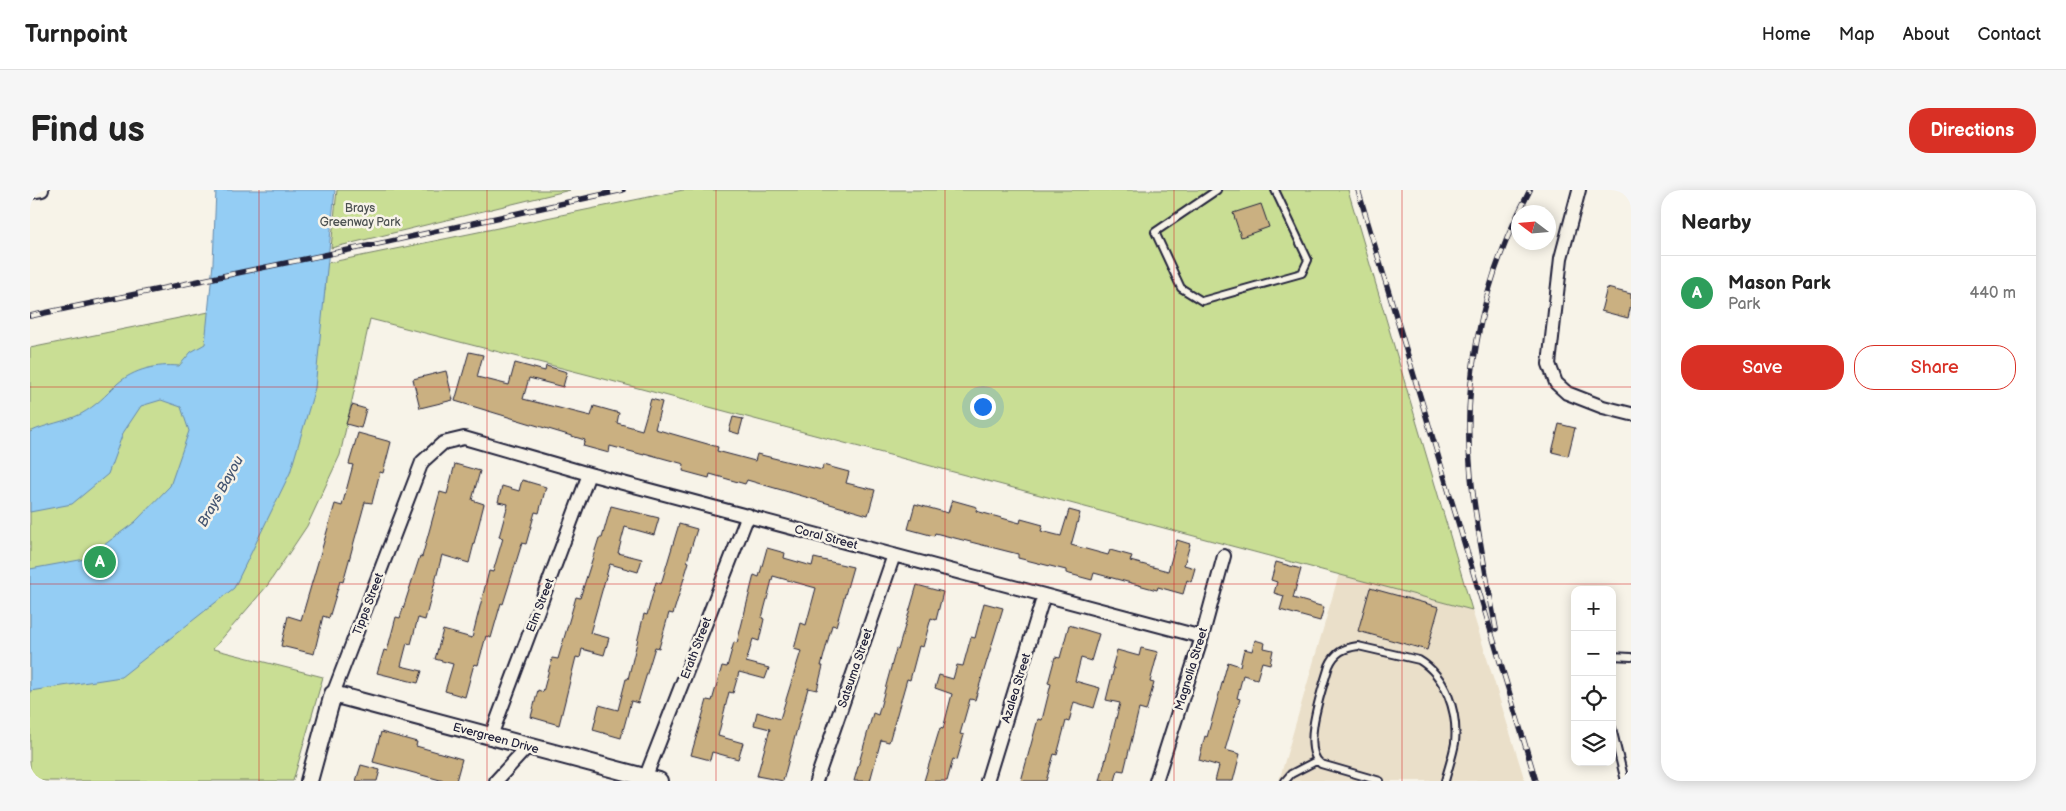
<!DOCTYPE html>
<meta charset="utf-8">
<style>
body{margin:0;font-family:"Balsamiq Sans",sans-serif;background:#f6f6f6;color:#222}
.controls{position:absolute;right:15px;bottom:15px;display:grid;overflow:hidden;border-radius:10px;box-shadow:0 2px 12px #0003}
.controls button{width:45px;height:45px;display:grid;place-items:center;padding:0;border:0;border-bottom:1px solid #e0e0e0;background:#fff;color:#222;font:25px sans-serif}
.compass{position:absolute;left:1481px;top:15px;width:45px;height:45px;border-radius:50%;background:#fff;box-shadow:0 2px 12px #0003;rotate:286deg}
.you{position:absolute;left:952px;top:216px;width:18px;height:18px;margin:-12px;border:4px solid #fff;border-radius:50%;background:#1a73e8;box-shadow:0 0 0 8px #1a73e833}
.badge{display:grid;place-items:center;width:32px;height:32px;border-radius:50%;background:#d93025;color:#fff;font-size:16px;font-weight:700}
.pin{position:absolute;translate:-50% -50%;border:2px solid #fff;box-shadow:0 1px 5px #0006}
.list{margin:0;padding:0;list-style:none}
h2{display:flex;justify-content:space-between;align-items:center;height:65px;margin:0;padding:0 20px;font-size:21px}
h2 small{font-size:16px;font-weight:400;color:#767676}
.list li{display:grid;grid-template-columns:32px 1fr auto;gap:15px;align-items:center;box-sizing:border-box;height:75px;padding:0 20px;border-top:1px solid #e0e0e0}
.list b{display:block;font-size:19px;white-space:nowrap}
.list p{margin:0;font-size:16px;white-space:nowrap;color:#767676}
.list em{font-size:16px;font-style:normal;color:#767676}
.actions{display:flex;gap:10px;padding:15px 20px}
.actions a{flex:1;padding:11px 0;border:1px solid #d93025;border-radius:20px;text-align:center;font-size:18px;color:#d93025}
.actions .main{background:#d93025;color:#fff}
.icon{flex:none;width:28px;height:28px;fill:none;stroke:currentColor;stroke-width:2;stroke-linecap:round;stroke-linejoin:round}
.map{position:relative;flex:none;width:1601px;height:591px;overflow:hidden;border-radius:20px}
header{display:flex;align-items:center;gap:30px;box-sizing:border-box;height:70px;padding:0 25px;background:#fff;border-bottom:1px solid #e0e0e0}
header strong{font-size:24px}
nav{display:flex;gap:28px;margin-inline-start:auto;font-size:18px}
.intro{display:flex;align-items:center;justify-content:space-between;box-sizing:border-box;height:120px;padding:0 30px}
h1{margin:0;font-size:35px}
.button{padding:12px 22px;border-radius:20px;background:#d93025;color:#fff;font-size:18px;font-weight:700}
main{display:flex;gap:30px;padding:0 30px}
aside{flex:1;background:#fff;border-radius:20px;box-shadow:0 2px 12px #0003}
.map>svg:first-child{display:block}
.built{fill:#eadfc9}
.green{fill:#c9de94;stroke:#768068}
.water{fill:#94cdf4;stroke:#6689aa}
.building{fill:#cab081;stroke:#22223b}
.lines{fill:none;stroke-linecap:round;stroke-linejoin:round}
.service-casing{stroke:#22223b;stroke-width:10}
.minor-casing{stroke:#22223b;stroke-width:16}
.tertiary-casing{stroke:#22223b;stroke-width:20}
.service{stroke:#f7f3e8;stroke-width:6}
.minor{stroke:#f7f3e8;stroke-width:12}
.tertiary{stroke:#f7f3e8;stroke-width:16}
.rail-casing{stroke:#22223b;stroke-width:5.5}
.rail{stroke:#f7f3e8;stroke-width:4;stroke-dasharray:11;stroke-linecap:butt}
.grid{fill:none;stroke:#d62828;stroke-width:1;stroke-opacity:0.55}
.labels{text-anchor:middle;stroke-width:5;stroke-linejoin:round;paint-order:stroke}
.park-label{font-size:12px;fill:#4c5151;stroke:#f7f3e8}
.street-label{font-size:12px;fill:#22223b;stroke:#f7f3e8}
.water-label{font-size:14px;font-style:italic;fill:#445572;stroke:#f7f3e8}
</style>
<header>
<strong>Turnpoint</strong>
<nav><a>Home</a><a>Map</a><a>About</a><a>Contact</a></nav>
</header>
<div class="intro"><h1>Find us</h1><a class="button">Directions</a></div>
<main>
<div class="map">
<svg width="1601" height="591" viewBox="0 0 1601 591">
<rect width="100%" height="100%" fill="#f7f3e8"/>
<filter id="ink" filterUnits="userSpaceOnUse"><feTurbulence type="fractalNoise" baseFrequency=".02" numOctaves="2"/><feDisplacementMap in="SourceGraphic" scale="10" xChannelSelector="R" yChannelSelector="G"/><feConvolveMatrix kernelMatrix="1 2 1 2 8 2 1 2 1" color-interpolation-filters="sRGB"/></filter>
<g filter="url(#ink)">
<path class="built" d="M1309 384 1442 420 1495 591H1249Z"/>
<path class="green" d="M307 0H540L301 58Z
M653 0H1318L1442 420 559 185 340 129 310 265 277 336 237 396 183 459 293 487 263 591H0V158L179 122 171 207 295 100 297 73Z"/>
<path class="water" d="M186 0H305L285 198 260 283 204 398 91 487 0 501V379L55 369 105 332 140 296 159 241 151 217 131 210 111 216 93 243 78 284 42 314 0 322V242C16 234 35 232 51 224 67 215 75 206 87 194 104 179 127 174 149 176L161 162 175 154 183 73Z"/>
<path class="building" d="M1231 14 1239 37 1211 47 1203 23Z
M1577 98 1601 104V115L1598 128 1571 121Z
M439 162 453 165 447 187 479 195 485 173 515 181 516 176 537 182 533 197 499 188 493 209 561 226 564 216 589 223 587 233 612 240 621 209 632 212 625 239 688 257 687 261 725 271 727 264 792 280 793 275 819 282 816 293 845 300 838 325 717 290 715 294 680 284 679 288 653 281 654 274 614 263V265L580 256 579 263 553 256 555 250 425 211Z
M416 181 423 210 390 218 383 189Z
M322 215 336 219 331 238 316 234Z
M703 227 713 229 709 244 699 241Z
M1529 234 1545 238 1538 266 1522 262Z
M328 243 361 252 353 283 350 282 342 313 335 312 313 392 310 391 299 428 293 426 284 464 251 456 258 426 271 430 305 314 312 316 323 275 319 274Z
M425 274 450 281 442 310 454 314 439 373 412 365 395 430 388 428 381 454 377 453 371 476 392 481 388 493 347 483 354 460 357 461 366 427 370 428 390 366 392 367 410 302 417 304Z
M492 290 516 297 509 323 505 322 496 354 492 353 473 414 471 413 461 448 456 446 448 475 444 474 435 507 415 501 423 474 405 469 413 440 442 448 459 381 463 382 473 348 469 347 478 314 468 312 472 296 489 301Z
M922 310 947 317 946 321 990 333 991 329 1013 335 1011 341 1031 346 1039 320 1050 323 1041 355 1078 365 1080 360 1102 366 1100 371 1138 381 1147 350 1160 354 1154 375 1165 378 1161 392 1157 390 1153 404 1128 397 1127 400 1064 383 1062 390 1036 383V380L988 368V364L905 343 904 346 878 339 885 314 918 323Z
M581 316 629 328 624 345 595 337 588 363 612 369 608 382 580 374 579 376 560 443 579 448 574 465 552 459 550 468 546 467 529 535 501 527 508 500 513 502 522 468 528 469 546 407 550 408 569 348H572Z
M649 334 667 339 657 371 659 372 643 424 639 423 629 458 625 457 608 513 601 511 591 548 563 540 569 515 588 520 596 489H598L614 424 617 425 626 392 631 394Z
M737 358 755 363 754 368 782 376 784 368 823 377 806 436 802 435 791 476H793L787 500 778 498 753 591 727 586 740 539 724 535 727 522 750 529 771 461 764 459 771 433 776 435 786 398 743 386 732 428 734 429 729 451 723 449 716 472 739 478 735 489 709 482 703 503 699 502 688 546 713 553 708 569 682 562 680 570 661 565 677 510 682 511 692 476 697 477 704 452 707 453 724 385 729 387Z
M1246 372 1271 379 1263 408 1294 417 1290 431 1250 420 1254 406 1244 403 1247 392 1241 390Z
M887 395 913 402 906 430 901 428 893 457 889 456 880 490 877 489 859 552 851 550 840 591H824L843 523 848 525 866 459 868 460Z
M1340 398 1409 417 1397 460 1328 441Z
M954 413 973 418 945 510 940 509 930 544 934 545 927 570 923 569 917 591H894L910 538 913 539 922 504 905 498 909 485 923 489 927 475 933 476 941 447 945 448Z
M1039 435 1069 444 1061 471 1051 468 1045 491 1070 498 1064 518 1044 512 1039 532 1036 531 1027 565 1024 564 1016 591H991L1008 529 1012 530 1021 494 1018 493 1025 467 1030 468Z
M1225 450 1235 453 1234 458 1243 460 1240 474 1232 472 1227 489 1213 485 1207 508 1210 509 1195 560 1210 564 1203 591H1185L1189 576 1169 570 1175 546 1177 547 1198 472 1210 476 1214 459 1222 461Z
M1111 458 1128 462 1120 492 1124 493 1116 521 1109 519 1094 581 1088 580 1085 591H1070L1090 513 1076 510 1084 478H1082L1087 460 1109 466Z
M351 542 387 552 386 556 432 569 426 591H414L343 572Z
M331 575 350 580 347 591H326Z"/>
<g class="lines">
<defs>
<path id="service" d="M1187 0 1125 42 1151 98 1172 111 1272 83 1278 70 1245 0
M1582 466 1601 467
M1582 538 1595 591
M1255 591 1261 584 1286 571
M1350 591 1291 574C1270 559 1293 497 1299 476 1305 462 1314 458 1328 456L1389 470C1416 486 1428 522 1425 553 1423 565 1418 579 1415 591"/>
<path id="minor" d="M1549 0 1531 68 1519 174 1526 193 1537 203 1573 217 1601 224
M0 2 12 0
M303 504 392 272 413 253 434 248 559 284 1172 447
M461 546 559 284
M466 591 498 556
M614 591 718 325
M786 591 864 365
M957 591 1014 405
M1126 591 1172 447 1194 366"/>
<path id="tertiary" d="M279 591 303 504 629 591"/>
</defs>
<use href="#service" class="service-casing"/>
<use href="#minor" class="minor-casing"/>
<use href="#tertiary" class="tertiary-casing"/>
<use href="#service" class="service"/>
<use href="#minor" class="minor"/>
<use href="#tertiary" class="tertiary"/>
<defs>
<path id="rail" d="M1328 0 1506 591
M1489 22 1500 0
M0 126 357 52 593 0
M1466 439C1457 388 1446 337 1441 286 1432 197 1450 103 1488 24"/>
</defs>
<use href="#rail" class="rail-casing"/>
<use href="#rail" class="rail"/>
</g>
</g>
<path class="grid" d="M229 0V591M457 0V591M686 0V591M915 0V591M1144 0V591M1372 0V591M0 197H1601M0 394H1601"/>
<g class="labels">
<g class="park-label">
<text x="330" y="22">Brays<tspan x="330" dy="14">Greenway Park</tspan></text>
</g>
<g class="street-label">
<text transform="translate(796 347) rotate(15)" y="4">Coral Street</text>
<text transform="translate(338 414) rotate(-69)" y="4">Tipps Street</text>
<text transform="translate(510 415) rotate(-69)" y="4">Elm Street</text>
<text transform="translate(666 458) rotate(-69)" y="4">Erath Street</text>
<text transform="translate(825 478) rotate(-71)" y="4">Satsuma Street</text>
<text transform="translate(1161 479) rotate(-73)" y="4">Magnolia Street</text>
<text transform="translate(986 498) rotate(-73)" y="4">Azalea Street</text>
<text transform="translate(466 548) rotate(15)" y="4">Evergreen Drive</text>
</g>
<g class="water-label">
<text transform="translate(190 301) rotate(-61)" y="5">Brays Bayou</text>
</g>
</g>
</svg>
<div class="controls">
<button>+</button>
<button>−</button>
<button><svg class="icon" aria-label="locate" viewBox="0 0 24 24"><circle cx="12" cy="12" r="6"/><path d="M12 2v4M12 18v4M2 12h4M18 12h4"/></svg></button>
<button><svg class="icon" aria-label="layers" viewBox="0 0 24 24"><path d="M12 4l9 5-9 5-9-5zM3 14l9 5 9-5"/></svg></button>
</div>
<svg class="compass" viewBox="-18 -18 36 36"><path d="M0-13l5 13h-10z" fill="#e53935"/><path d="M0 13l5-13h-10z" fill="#767676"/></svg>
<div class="you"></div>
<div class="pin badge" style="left:70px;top:372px;background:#2e9e5b">A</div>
</div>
<aside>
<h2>Nearby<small></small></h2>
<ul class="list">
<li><span class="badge" style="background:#2e9e5b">A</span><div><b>Mason Park</b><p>Park</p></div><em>440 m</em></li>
</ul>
<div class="actions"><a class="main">Save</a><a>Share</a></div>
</aside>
</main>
